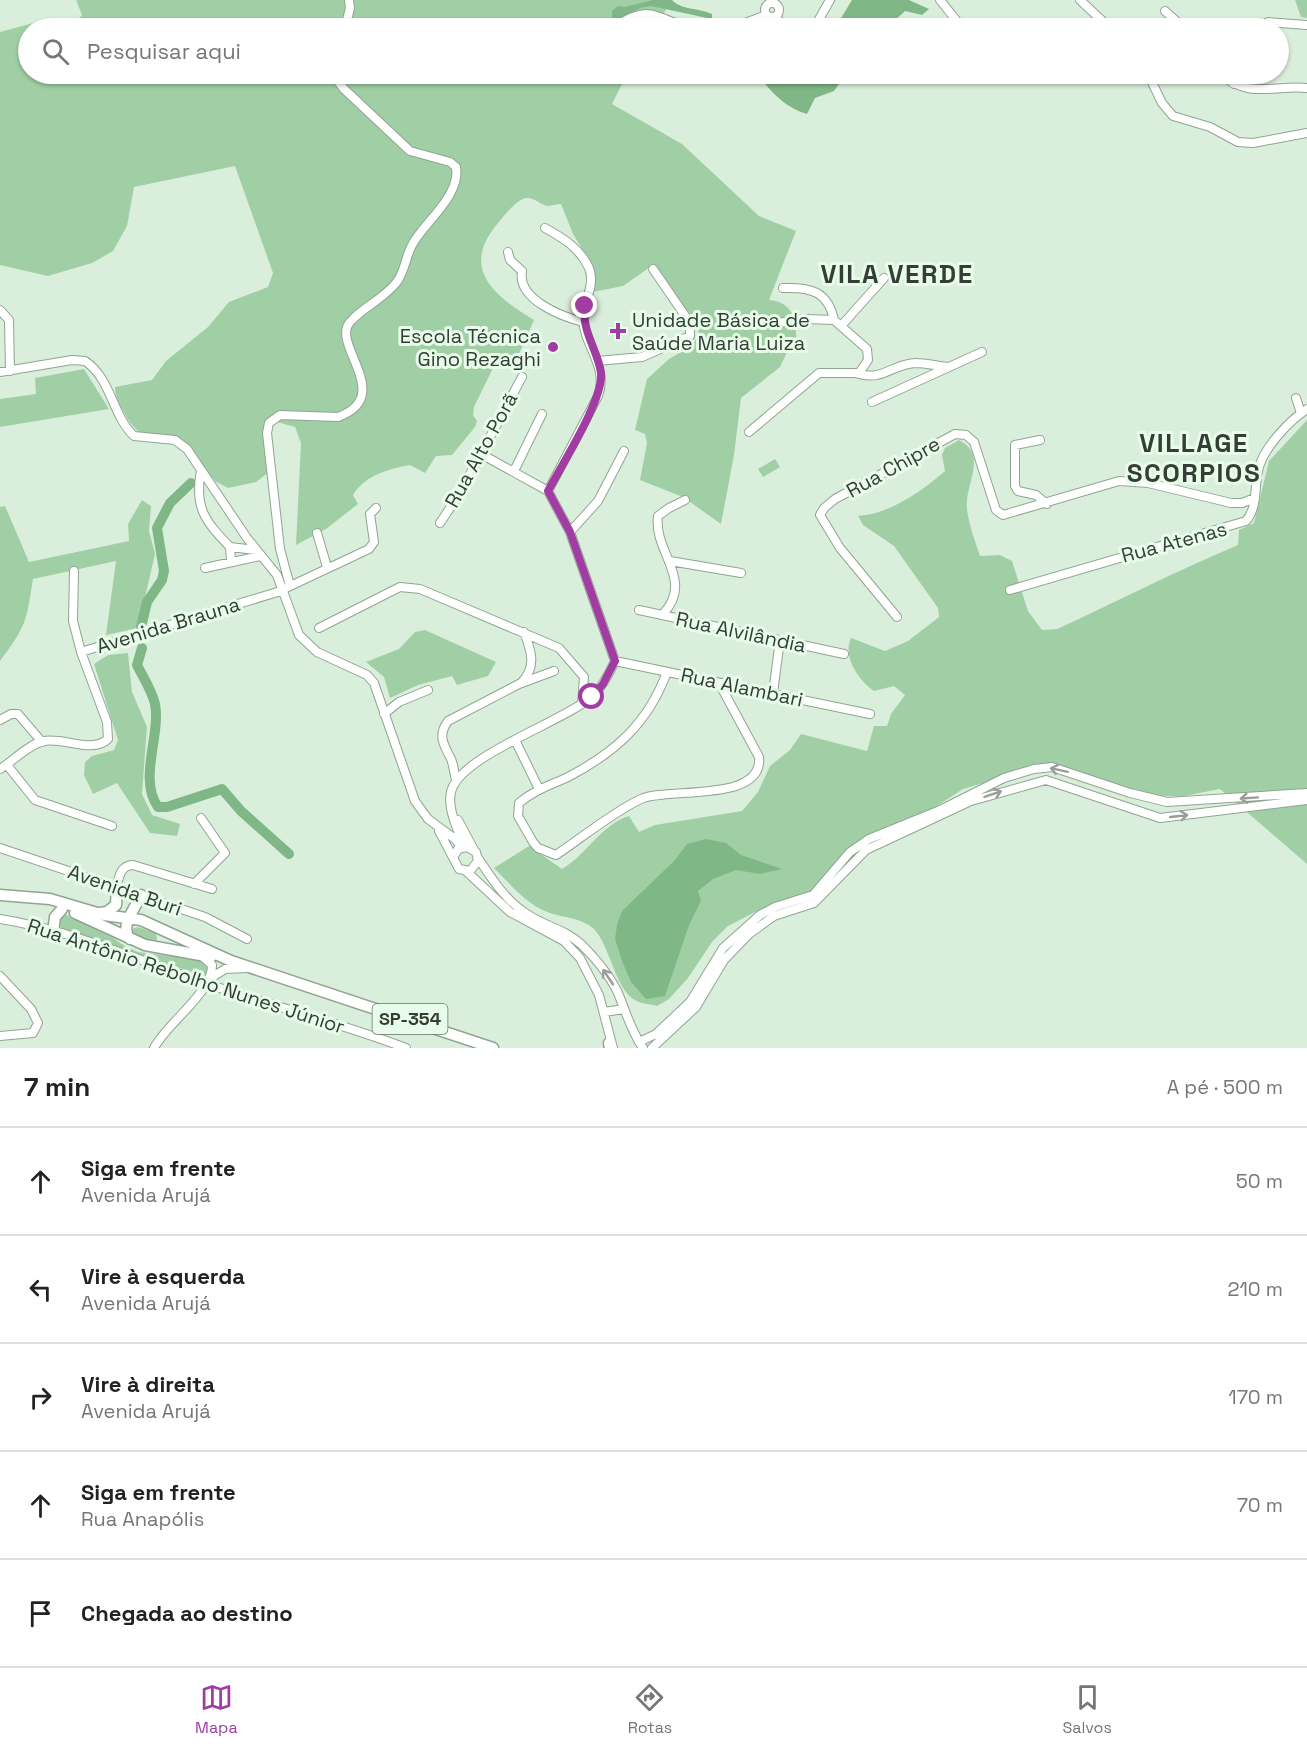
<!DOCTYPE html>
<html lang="pt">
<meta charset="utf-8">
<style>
body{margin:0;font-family:"Space Grotesk",sans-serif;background:#f6f6f6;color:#222}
.stop{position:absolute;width:18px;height:18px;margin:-14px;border:4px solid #a13da2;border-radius:50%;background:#fff}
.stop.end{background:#a13da2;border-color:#fff;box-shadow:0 2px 6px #0008}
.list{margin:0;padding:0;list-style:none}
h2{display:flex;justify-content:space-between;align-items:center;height:78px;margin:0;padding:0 24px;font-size:26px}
h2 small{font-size:20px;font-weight:400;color:#767676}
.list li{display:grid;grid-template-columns:39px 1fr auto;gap:18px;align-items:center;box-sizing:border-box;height:108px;padding:0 24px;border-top:2px solid #e0e0e0}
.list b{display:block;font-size:22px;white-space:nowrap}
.list p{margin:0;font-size:20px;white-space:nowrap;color:#767676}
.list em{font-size:20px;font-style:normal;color:#767676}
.icon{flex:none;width:33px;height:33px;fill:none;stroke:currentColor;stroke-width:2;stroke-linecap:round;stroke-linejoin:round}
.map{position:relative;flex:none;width:1307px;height:1048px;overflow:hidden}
.search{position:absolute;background:#fff;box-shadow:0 2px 4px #0004;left:18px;right:18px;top:18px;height:66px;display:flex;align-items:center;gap:15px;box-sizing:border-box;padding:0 21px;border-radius:33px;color:#767676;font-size:22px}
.sheet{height:618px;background:#fff}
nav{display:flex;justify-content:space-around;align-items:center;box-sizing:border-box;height:84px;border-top:2px solid #e0e0e0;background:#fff;font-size:16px;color:#767676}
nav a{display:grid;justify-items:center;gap:3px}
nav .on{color:#a13da2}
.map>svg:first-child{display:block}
.green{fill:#a1cfa5}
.water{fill:#80b786}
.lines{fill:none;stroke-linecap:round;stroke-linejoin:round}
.river{stroke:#80b786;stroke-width:10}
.minor-casing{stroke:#90a492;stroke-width:10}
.major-casing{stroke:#90a492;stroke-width:13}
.minor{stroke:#fff;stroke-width:8}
.major{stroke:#fff;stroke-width:10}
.oneway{stroke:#9a9e9a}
.route{stroke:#a13da2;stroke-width:8}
.poi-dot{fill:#a13da2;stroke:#e7fce9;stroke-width:2}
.labels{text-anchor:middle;stroke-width:6;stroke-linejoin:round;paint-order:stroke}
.shield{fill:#e7fce9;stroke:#6a766c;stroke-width:1.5}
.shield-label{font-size:18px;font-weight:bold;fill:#353d36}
.poi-label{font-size:20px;fill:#353d36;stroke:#e7fce9;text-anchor:start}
.street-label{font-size:20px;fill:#353d36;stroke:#e7fce9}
.district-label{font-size:26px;font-weight:bold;letter-spacing:1.5px;fill:#353d36;stroke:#e7fce9}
</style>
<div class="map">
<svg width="1307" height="1048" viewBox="0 0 1307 1048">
<rect width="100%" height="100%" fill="#daefdb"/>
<path class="green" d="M76 0H671L656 28H64L73 25 82 15Z
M1295 0H1307V18L1301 17Z
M41 21 59 28H28V74H627L612 104 682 144 759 216 796 231 769 300C793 302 797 320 796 341L788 350 780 367 741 398 734 455 721 524 683 497 640 480 647 443 645 434 635 430 647 379 669 359 693 345 699 333 696 325 653 265 623 286 593 292 594 268 573 234 561 204C556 204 551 206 547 206 538 204 531 194 521 200 513 204 504 216 498 223 459 269 495 296 534 320L515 363 494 366 474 407 473 415 477 421 475 427 452 455 436 456 425 473 410 465C389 469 365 475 353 495L358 504 326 529 296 545 301 443 295 427 277 422 266 425 269 472 256 482 228 488 215 481 186 444C155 439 141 443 125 414 120 405 115 398 115 387L152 380 166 361 208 327 229 302 268 287 273 273 235 166 134 187 127 226 113 251 92 263 48 276 0 265V32Z
M84 369 109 409 0 427V399L36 394 35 378Z
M1307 420V864L1220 789 1184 796H1158L1137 792 1049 764 963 789 926 813 854 845 812 892 775 902 728 926 712 942 688 978 669 999 657 1006C650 1004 641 1004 635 1000 616 991 610 946 594 929 581 917 562 918 547 912 526 904 509 883 494 868L529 846 562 869C588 854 599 826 629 816L639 832 655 825 742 811 758 792 770 766 790 750 801 734 867 751 874 726H887L891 714 905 695 894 686 874 691C859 681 842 656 851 638L885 651 908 641 939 617 938 608 894 546 863 525 858 516C890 514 922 491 945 471L942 455 945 448 959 440C989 455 964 485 967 509 969 525 975 541 980 556L1000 555 1012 561 1028 611 1042 630 1057 629C1118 601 1176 571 1238 545L1239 530 1254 523 1269 461Z
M775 459 780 467 763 477 758 469Z
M142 500 151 506 149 531 155 554 138 628 106 635 116 561 33 579C26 622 27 625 0 661V507L5 506 29 562 129 541 128 524Z
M425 630 496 662 488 676 457 685 452 676 418 685 390 698 384 677 366 662 399 649 415 632Z
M128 653 132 692 147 727 142 794 152 815 180 824 177 836 150 833 117 783 93 794 84 775 85 762 92 756 114 750 118 740 94 664 108 655Z
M64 914 101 929 126 947 138 952 202 960 207 964V974L201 975 62 930 59 921Z
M138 927 156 933 157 940 151 942 131 935 129 930Z"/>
<path class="water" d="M653 0H672C681 10 699 8 712 14V19L651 6 640 8 618 22 612 18V11L618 6 625 7Z
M852 0H909L929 9 922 15 905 11 888 27 835 28Z
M758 74H846L834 91 815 98 807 114C786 108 770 92 758 74Z
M706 839 726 843 741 855 782 869 760 874 736 870 713 879 698 891 701 901 689 925 665 996 646 999 631 982 622 961 615 939 617 925 622 911 674 861 687 844Z"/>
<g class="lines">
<path class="river" d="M141 627 147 602 162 580 164 571 157 528 170 503 191 483
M142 648 137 665C143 677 152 691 155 704 161 735 138 779 158 807H167L222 789 241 811 289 854"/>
<defs>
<path id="minor" d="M940 0 960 25
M1080 0 1110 28
M765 10a7 7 0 1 1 14 0a7 7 0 1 1-14 0Z
M1165 11 1184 28
M775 17 788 28
M345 28 350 8 349 0
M613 28C653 0 657 22 694 28
M732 28 766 15
M814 28 830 0
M1261 28 1268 22 1307 25
M1148 74 1162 103 1173 116 1210 127 1238 142 1253 143 1307 133
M1220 74C1250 99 1272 85 1307 88
M1234 84 1237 74
M545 228C563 238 580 248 589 268 596 285 583 302 583 319 584 346 609 367 598 396L548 491
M508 252 510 260 522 271C517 299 560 316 583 322
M783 288C810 287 828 291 834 320
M0 310 9 320 10 371
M841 326 884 278
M597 361 642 357 690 336V323L653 269
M0 372 72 360 85 361C111 378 112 415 134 436L175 440 187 449 247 538 277 575 299 635 317 652 367 675 374 683 415 801 428 819 455 839 462 847
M855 373C884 382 889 365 915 363 926 363 938 366 949 367
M1296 398 1301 413
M872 402 982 352
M749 432 819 373H859L868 360 867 349 834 320 806 319 778 323
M1040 440 1015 445V486L1018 491 1036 495 1047 504
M201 470C194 508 205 521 230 547L231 561
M514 471 542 414
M440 523 460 493 522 377
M570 532 598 501 624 451
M317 533 327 567
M230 547 256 550
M670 561 741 573
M205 568 260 556
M74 571 73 621 81 652
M290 586 280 549 267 433 269 423 280 415 338 417C396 396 330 344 350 322 363 307 382 300 396 283 405 272 405 258 412 245 424 222 461 196 456 167L450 162 410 151 344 89 337 80 338 74
M286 588 369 549 374 542 370 514 376 508
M1010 590 1246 521C1258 507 1254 488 1258 471 1262 449 1289 421 1307 409
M639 610 844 654
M662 615C696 580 653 553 658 516L669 508 685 500
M897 617 840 548 820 515 824 508 835 499 955 434 966 435 974 442 996 510 1003 515 1119 481 1148 483 1231 503H1242L1255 498
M319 628 392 591 400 587 420 589 559 648 584 677 582 704
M615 661 870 714
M667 672C648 723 616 752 568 777 551 785 534 790 519 803L518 816 533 842 538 848 556 855C580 839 616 810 641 799 668 787 764 803 759 757L719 683
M522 682C537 666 531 650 524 632
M773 693 780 640
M384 714 399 702 428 690
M0 720 11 714H18L42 742
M515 740 539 789
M7 765 35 800 112 826
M0 769C13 761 29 744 44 741 64 737 92 754 108 739L107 722 81 652 284 590
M456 780C454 773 454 766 451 759 444 745 437 736 448 721L519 684 554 671
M458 820 474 850
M439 831 459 869 470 871 478 861 476 852 467 847 458 849 454 856
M463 845C458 829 447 809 451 792 459 756 563 722 593 696 603 686 609 674 615 661L570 532 548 491 481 454
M0 848 205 917 247 939
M478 858C493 880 506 902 530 916 548 927 566 930 582 945 596 959 610 976 618 993 626 1012 631 1031 643 1048
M466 871 510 912 564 941 580 958 599 995 613 1048
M194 884 225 853 201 818
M117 886C119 876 121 865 133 865L212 889
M0 919C70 930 138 960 205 983 272 1006 340 1023 406 1048
M0 976 31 1009 38 1023 33 1033 0 1036
M211 978 225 969 247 968
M604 1012 624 1009
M639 1042 656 1034 690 1002 723 948 760 915 775 907 813 895 850 852 869 839 938 811 1004 778 1034 769 1052 767 1130 793 1167 802 1307 793
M154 1048C167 1023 213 992 212 965L202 956
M652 1048 696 1007 724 960 749 934 774 916 814 903 866 850 971 801 1046 780 1160 818 1307 800"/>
<path id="major" d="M0 895 50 899 104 915 141 920 231 961 493 1048
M75 913 145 945 211 957
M99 913 107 912 116 905 117 886
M53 932 55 917 62 909
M130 939C119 926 135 909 141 895
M609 1043 610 1048"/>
</defs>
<use href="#minor" class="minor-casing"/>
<use href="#major" class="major-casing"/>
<use href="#minor" class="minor"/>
<use href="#major" class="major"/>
</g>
<defs><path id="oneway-shaft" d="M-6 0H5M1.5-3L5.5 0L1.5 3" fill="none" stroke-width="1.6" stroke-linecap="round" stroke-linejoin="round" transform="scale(1.5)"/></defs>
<g class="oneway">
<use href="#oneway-shaft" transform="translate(1059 770) rotate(-168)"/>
<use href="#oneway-shaft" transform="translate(993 794) rotate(-19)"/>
<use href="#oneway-shaft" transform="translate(1249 798) rotate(176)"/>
<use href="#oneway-shaft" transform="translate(1179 816) rotate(-6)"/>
<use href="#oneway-shaft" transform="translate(608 977) rotate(-124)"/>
</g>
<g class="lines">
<path class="route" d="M585 306C581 331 598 350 601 373 604 399 561 466 548 491L570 532 615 661 603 684 592 697"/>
</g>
<g class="poi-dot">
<path d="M615 322h6v6h6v6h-6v6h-6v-6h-6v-6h6z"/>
<circle cx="553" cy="347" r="6"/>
</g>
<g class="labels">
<rect class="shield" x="372.5" y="1004" width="75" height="30" rx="4.5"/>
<g class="shield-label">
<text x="410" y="1025">SP-354</text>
</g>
<g class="poi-label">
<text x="632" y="327">Unidade Básica de<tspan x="632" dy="23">Saúde Maria Luiza</tspan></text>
<text x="541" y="343" text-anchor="end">Escola Técnica<tspan x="541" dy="23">Gino Rezaghi</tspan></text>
</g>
<g class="street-label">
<text transform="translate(481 450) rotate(-61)" y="7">Rua Alto Porã</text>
<text transform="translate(893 467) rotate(-29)" y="7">Rua Chipre</text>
<text transform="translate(1174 542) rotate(-15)" y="7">Rua Atenas</text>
<text transform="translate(168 625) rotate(-17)" y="7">Avenida Brauna</text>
<text transform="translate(741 632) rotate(12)" y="7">Rua Alvilândia</text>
<text transform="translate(742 687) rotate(12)" y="7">Rua Alambari</text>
<text transform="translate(125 890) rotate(19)" y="7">Avenida Buri</text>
<text transform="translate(186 976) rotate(18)" y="7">Rua Antônio Rebolho Nunes Júnior</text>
</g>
<g class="district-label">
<text x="897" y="283">VILA VERDE</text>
<text x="1194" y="452">VILLAGE<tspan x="1194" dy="30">SCORPIOS</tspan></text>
</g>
</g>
</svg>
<div class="stop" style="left:592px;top:697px"></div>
<div class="stop end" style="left:585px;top:306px"></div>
<div class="search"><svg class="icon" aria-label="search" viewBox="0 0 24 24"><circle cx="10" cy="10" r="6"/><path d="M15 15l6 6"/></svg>Pesquisar aqui</div>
</div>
<section class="sheet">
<h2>7 min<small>A pé · 500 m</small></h2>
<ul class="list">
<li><svg class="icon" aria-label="ahead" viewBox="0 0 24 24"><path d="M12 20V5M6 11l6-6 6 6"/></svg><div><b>Siga em frente</b><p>Avenida Arujá</p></div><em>50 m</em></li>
<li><svg class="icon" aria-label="left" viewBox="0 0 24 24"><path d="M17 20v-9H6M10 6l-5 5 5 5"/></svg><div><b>Vire à esquerda</b><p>Avenida Arujá</p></div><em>210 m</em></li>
<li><svg class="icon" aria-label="right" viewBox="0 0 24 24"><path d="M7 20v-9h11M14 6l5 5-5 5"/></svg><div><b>Vire à direita</b><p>Avenida Arujá</p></div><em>170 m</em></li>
<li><svg class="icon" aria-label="ahead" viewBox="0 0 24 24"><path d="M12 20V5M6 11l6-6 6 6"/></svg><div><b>Siga em frente</b><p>Rua Anapólis</p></div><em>70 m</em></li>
<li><svg class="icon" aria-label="arrive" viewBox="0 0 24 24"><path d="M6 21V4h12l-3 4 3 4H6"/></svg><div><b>Chegada ao destino</b></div></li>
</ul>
</section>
<nav>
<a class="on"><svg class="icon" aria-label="map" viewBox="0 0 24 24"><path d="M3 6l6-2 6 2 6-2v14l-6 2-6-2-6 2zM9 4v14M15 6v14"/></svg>Mapa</a>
<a><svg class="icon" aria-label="directions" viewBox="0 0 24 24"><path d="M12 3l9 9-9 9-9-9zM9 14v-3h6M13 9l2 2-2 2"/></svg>Rotas</a>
<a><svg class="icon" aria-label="saved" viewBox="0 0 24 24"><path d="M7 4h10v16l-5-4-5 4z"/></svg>Salvos</a>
</nav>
